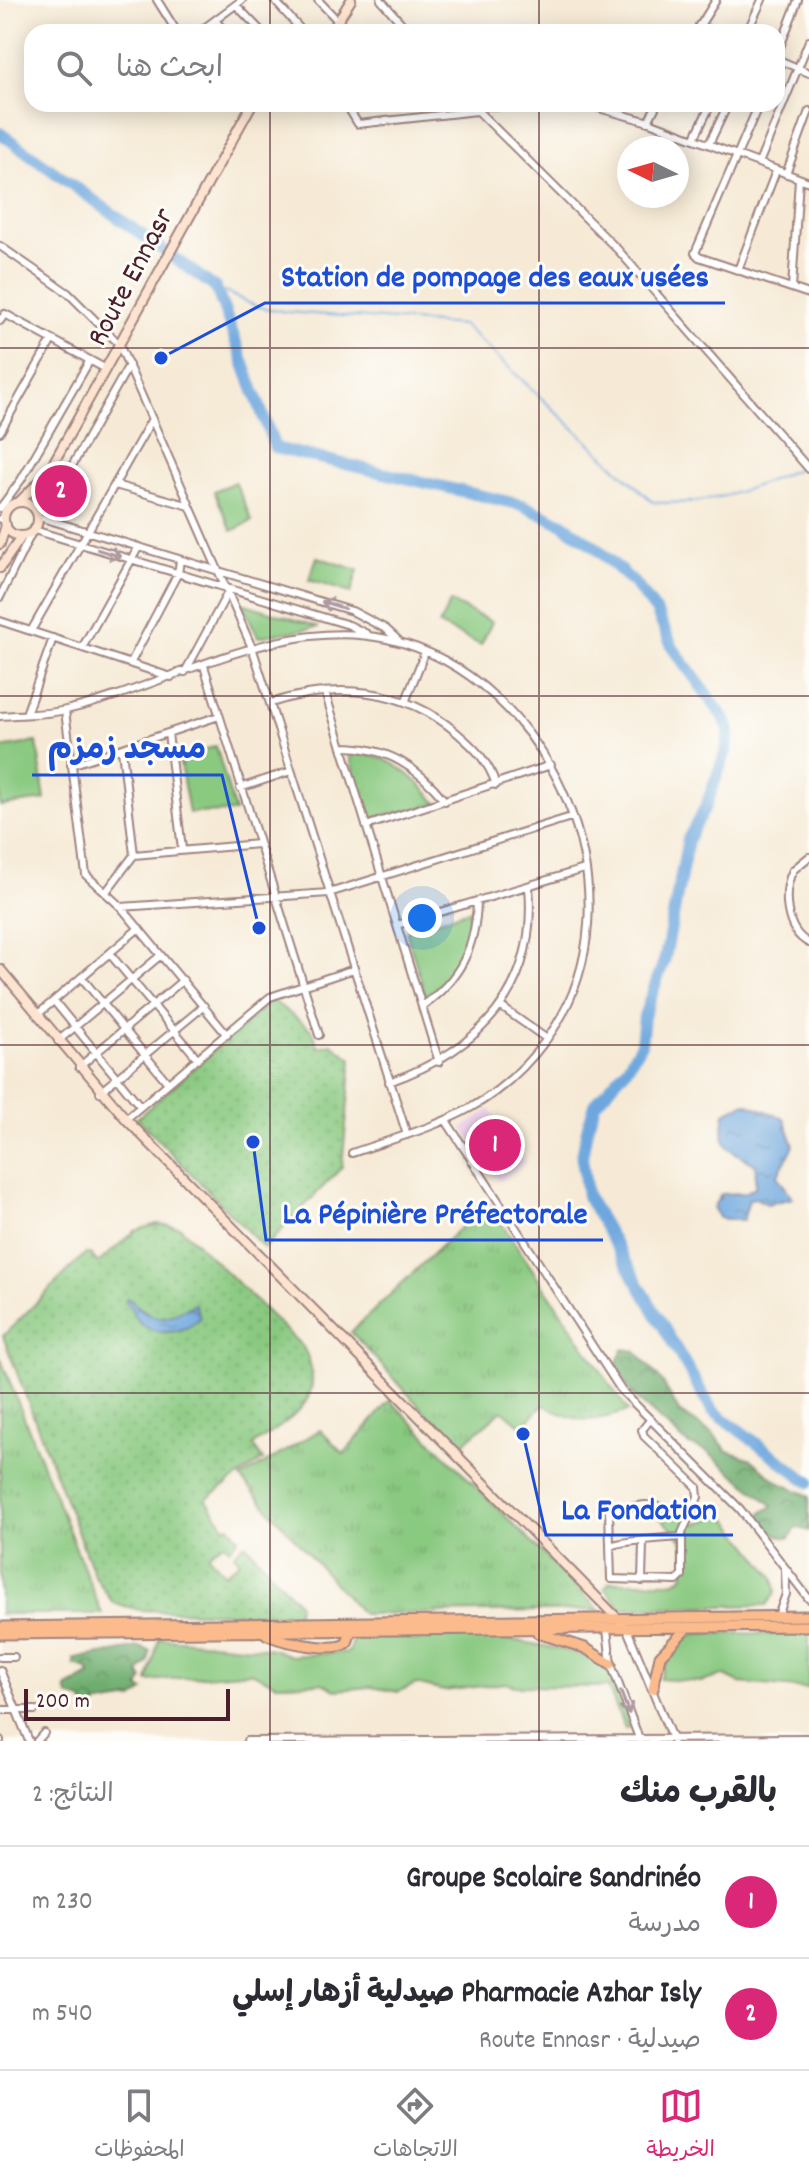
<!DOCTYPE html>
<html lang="ar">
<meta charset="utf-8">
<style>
body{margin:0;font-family:Dekko,"Playpen Sans Arabic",sans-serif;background:#f7f7f7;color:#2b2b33;direction:rtl}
.compass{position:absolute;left:617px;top:136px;width:72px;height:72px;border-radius:50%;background:#fff;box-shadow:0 4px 20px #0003;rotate:275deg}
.scale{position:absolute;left:24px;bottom:20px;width:206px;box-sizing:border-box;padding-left:8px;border:4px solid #4a1f2b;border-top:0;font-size:22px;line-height:28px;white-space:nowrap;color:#4a1f2b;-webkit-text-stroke:6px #fdfcf7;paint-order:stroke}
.you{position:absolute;left:422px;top:918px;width:28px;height:28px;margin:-20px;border:6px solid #fff;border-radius:50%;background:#1a73e8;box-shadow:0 0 0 12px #1a73e833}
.badge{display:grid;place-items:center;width:52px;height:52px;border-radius:50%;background:#db2777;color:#fff;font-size:26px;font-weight:700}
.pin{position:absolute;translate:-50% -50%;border:4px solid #fff;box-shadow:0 2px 8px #0006}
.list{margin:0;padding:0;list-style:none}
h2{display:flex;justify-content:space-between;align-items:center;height:104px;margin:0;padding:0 32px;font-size:34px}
h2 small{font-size:26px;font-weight:400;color:#7c7c81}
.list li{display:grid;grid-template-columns:52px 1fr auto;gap:24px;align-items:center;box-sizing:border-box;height:112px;padding:0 32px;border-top:2px solid #e1e1e2}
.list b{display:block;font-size:30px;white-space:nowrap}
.list p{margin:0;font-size:26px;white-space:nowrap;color:#7c7c81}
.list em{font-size:26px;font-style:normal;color:#7c7c81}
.icon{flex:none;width:44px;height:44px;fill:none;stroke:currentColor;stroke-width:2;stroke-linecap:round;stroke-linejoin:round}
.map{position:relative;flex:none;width:809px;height:1741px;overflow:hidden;direction:ltr}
.search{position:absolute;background:#fff;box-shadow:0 4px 20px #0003;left:24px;right:24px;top:24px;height:88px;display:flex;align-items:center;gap:20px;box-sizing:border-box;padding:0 28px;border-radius:24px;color:#7c7c81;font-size:30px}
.sheet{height:328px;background:#fff}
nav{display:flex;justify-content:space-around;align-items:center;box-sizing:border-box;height:112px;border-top:2px solid #e1e1e2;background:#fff;font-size:22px;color:#7c7c81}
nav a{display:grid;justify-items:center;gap:4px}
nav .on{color:#db2777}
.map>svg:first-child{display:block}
.built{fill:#ecd1ea}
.grass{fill:url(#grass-tufts);stroke:#6a7456;stroke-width:2}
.forest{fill:url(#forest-crowns);stroke:#5c664c;stroke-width:2}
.park{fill:#89c980;stroke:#6a7456;stroke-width:2}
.garden{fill:url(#garden-dots);stroke:#6a7456;stroke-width:2}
.water{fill:url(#water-ripples);stroke:#5c6384;stroke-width:2}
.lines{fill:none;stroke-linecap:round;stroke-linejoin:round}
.stream{stroke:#6ea7de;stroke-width:2}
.river{stroke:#6ea7de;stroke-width:12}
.street-casing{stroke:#a08480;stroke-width:10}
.secondary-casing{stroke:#a08480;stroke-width:12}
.primary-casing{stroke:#a08480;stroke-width:13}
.street{stroke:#fff;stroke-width:6}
.secondary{stroke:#fde4d1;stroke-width:8}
.primary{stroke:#fbbb8c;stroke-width:9}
.oneway{stroke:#ae9aa0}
.grid{fill:none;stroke:#4a1f2b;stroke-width:2;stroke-opacity:0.55}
.labels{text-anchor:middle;stroke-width:6;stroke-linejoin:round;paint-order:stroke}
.street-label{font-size:30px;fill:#4a1f2b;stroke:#fdfcf7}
.leader{fill:none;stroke:#1d4ed8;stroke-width:3}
.callout-dot{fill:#1d4ed8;stroke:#fdfcf7;stroke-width:3}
.callout-label{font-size:32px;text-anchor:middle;font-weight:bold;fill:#1d4ed8;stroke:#fdfcf7;stroke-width:6;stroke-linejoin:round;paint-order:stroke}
</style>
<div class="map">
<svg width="809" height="1741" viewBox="0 0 809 1741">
<defs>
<pattern id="grass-tufts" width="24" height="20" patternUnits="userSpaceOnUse" patternTransform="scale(2)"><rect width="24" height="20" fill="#89c980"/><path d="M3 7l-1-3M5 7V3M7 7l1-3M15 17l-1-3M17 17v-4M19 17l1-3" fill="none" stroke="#78ac6f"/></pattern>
<pattern id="forest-crowns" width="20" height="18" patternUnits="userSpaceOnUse" patternTransform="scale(2)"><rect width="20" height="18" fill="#6ead6e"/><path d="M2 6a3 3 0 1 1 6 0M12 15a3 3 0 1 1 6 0" fill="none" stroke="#5c8c5b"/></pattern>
<pattern id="garden-dots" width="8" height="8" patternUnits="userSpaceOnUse" patternTransform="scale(2)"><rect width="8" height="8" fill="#89c980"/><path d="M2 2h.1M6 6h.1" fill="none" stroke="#78ac6f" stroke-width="1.8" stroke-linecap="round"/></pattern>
<pattern id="water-ripples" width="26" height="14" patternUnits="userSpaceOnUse" patternTransform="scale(2)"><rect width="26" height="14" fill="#6ea7de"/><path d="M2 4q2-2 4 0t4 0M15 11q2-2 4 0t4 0" fill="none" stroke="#5c87b4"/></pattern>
</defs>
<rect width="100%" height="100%" fill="#fdfcf7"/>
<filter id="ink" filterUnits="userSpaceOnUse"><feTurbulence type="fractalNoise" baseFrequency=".0125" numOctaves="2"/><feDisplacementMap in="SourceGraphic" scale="16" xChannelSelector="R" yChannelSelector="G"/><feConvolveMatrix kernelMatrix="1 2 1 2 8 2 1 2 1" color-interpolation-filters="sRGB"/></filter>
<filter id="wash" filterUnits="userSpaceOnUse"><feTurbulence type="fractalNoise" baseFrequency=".006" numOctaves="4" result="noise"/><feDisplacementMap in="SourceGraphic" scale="32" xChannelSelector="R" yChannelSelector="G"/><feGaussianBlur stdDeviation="1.8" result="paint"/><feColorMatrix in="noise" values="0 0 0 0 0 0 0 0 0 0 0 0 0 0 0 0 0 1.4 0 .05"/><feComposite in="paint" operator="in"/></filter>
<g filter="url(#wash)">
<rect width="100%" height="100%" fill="#f6ead6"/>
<path class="built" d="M490 1109 526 1162 499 1181 463 1128Z"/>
<path class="grass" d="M487 1202 628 1411C591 1423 578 1424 544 1405L522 1426 502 1410 458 1448 351 1332Z
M0 1357 102 1614H0Z
M390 1400 599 1610 362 1614 241 1478 320 1430 344 1454Z"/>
<path class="forest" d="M623 1349 635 1351 662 1381 679 1412 713 1434 728 1451 751 1459 778 1482 809 1496V1531L796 1527 790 1538C774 1537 767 1527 758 1515L773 1506 706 1451 689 1445 660 1420 632 1395 616 1364Z
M139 1647 150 1651 148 1663 139 1673 143 1680 139 1687 144 1691 133 1699 99 1704 86 1713 83 1700 68 1696 66 1688 90 1675 88 1669 74 1665V1659Z"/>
<path class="park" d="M235 482 252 521 232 531 214 491Z
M317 557 358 570 351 593 309 580Z
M450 602 492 622 481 645 439 625Z
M242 603 319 627 258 637Z
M37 742 45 800 0 806V748Z
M216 746 235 812 189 813 179 758Z
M348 752C388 752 413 775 438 804L368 819Z
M470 910C467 945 456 976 426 997L406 931Z
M649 1507H663L697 1524 724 1514 774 1578 776 1592 767 1605 621 1608 605 1588 610 1582H673L683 1577C691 1532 675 1536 649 1507Z
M696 1633 809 1634V1689L739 1683 723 1675 702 1682 660 1679C666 1657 675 1643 696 1633Z
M493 1636C518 1642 586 1651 602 1665 618 1679 624 1708 630 1727L625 1729 608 1687 515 1686 506 1683 444 1691 416 1684 398 1692 371 1687 336 1690 322 1683 276 1684 251 1672 148 1681 159 1638 273 1649 291 1656 349 1652 353 1637Z"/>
<path class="garden" d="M272 1000 313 1031 318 1047 332 1044 352 1059 342 1167 264 1248 137 1118Z
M157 1224 180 1227 303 1347C331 1399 291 1419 253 1445L263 1460 206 1499 225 1527 230 1526 239 1538 230 1548 223 1543 208 1555 225 1574 240 1561 234 1554 245 1543 299 1604 296 1615 140 1610 113 1603 94 1575 3 1336 85 1254H90L98 1263 135 1231Z"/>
<path class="water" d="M746 1103 784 1118 794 1146 777 1176 793 1198 767 1204 756 1198 749 1199 743 1221 719 1218 713 1208 721 1194 745 1193 755 1187 756 1165C729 1148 718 1150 725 1113Z
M127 1298C159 1322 157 1323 195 1304L200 1318C184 1335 149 1339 135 1316 132 1311 130 1306 125 1301Z"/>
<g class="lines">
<path class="stream" d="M216 288 258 307 287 312 463 325 653 502C706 507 749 490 797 469"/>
<path class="river" d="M0 133 216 288 275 448 522 505 563 524 594 546 634 583 656 611 673 648 724 718 729 731 727 748 706 806 688 839 665 958 644 1016 641 1044 626 1069 595 1104 587 1129 582 1157 587 1196 712 1410 809 1482"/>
</g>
</g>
<g filter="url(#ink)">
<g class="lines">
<defs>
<path id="street" d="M157 0 177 32
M274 0 303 32
M318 0 339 22
M381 0 409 32
M236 5 262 32
M215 20 225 32
M699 25 714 32
M199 32 242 0
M696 32 716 0
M747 32 762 0
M777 55 798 0
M777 59 809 73
M346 104 358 124 477 111
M471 104 619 251 809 469
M759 104 695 253 699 257 809 294
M473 106 588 105 649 122 809 182
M648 122 657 104
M694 139 711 104
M709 144 728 104
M759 163 809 41
M786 174 809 111
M0 246 68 293 119 344 253 650 407 1135
M738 270 776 171
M792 288 799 179
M0 321 5 314 106 369
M0 432 52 340
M115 485 190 506
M0 508 21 480 90 360
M37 512 51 503 129 365
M39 517 352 611 386 629 398 640
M0 519 3 520
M34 530 349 625 367 634
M0 597 32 532
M0 621 171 677
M31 631 152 419
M82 648 138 548
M131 662 178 573 180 561
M204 666 319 1035
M185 672 227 594
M325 692 439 1062
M406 700 425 652
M271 703C335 682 403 687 456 732 475 748 489 762 496 785
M65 711 86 875 121 907 227 1035
M26 714 53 638
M0 716C21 714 45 715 66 710 170 686 278 615 387 639 551 675 650 901 546 1040 491 1114 434 1125 352 1153
M168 733 182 849
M342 747C387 747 418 767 445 801
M122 749 134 855
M71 765 219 716
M240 788 291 771
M366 826 551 765
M809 857 793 870C782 892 785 931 809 943
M106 892 134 855 258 844
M121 907 329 893 571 817
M397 925 584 869
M110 954 198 1059
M82 978 168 1083
M54 1001 140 1106
M422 1006C460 980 476 947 477 901
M500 1006 547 1039
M37 1015 139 928
M58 1041 161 955
M79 1067 183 980
M389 1082C480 1050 538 989 529 887
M100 1092 204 1006
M126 1119 270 997 354 969
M447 1122 621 1390 740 1509 809 1599
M650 1420 642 1430 644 1436 697 1487 698 1497 682 1533V1576L677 1581 611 1579 609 1510 645 1505 689 1510
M611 1546C618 1541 669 1538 681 1537
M642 1581 643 1543
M778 1616 786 1594 785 1570
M607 1629 611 1664 640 1741
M627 1629 673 1741
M0 1657H14
M0 1670 29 1741
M0 1710H35
M0 1740V1741
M37 1741 44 1733
M247 1741 809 1738"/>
<path id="secondary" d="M331 32 351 0
M20 501 46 475
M4 519a17 17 0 1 1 34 0a17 17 0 1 1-34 0Z
M36 509 49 471 252 104
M0 544 6 525
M0 568 22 536
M0 969 126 1119 621 1622"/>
<path id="primary" d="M0 1627 809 1616
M538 1633 585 1648 611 1664
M0 1634 809 1626
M266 1634C281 1642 334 1653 347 1643L352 1628
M653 1689 660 1656 687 1628"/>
</defs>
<use href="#street" class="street-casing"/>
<use href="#secondary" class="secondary-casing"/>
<use href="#primary" class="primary-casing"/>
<use href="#street" class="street"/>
<use href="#secondary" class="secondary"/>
<use href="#primary" class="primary"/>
</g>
<defs><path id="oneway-shaft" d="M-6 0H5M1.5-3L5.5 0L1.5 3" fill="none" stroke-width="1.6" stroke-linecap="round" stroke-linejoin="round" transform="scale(2)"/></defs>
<g class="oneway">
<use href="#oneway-shaft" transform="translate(109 553) rotate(17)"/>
<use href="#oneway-shaft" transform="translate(333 605) rotate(-163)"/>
<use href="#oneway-shaft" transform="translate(625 1703) rotate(69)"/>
</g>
</g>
<path class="grid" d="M270 0V32M539 0V32M270 104V1741M539 104V1741M0 348H809M0 696H809M0 1045H809M0 1393H809"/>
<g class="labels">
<g class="street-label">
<text transform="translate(129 276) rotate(-62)" y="10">Route Ennasr</text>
</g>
</g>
<path class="leader" d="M161 358L265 303H725M259 928L222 775H32M253 1142L266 1240H603M523 1434L546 1535H733"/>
<g class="callout-dot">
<circle cx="161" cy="358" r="8"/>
<circle cx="259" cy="928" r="8"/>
<circle cx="253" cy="1142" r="8"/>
<circle cx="523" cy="1434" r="8"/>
</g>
<g class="callout-label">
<text x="495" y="286">Station de pompage des eaux usées</text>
<text x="127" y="758">مسجد زمزم</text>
<text x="435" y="1223">La Pépinière Préfectorale</text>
<text x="639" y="1519">La Fondation</text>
</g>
</svg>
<svg class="compass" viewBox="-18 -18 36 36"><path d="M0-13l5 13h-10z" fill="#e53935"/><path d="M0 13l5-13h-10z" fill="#7c7c81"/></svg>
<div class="scale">200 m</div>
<div class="you"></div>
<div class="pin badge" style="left:495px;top:1145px">1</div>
<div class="pin badge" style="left:61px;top:491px">2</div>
<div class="search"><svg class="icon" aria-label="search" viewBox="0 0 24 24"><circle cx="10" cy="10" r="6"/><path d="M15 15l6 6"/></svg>ابحث هنا</div>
</div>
<section class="sheet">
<h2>بالقرب منك<small>النتائج: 2</small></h2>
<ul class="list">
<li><span class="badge">1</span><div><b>Groupe Scolaire Sandrinéo</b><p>مدرسة</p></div><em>230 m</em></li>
<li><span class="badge">2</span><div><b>Pharmacie Azhar Isly صيدلية أزهار إسلي</b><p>صيدلية · Route Ennasr</p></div><em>540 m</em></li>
</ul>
</section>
<nav>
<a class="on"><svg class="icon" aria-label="map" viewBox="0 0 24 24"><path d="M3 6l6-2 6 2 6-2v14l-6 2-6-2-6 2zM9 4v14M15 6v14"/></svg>الخريطة</a>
<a><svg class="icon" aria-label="directions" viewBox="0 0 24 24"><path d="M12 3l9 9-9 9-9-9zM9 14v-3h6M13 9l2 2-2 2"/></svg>الاتجاهات</a>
<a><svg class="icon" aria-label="saved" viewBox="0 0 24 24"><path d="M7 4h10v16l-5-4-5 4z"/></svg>المحفوظات</a>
</nav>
